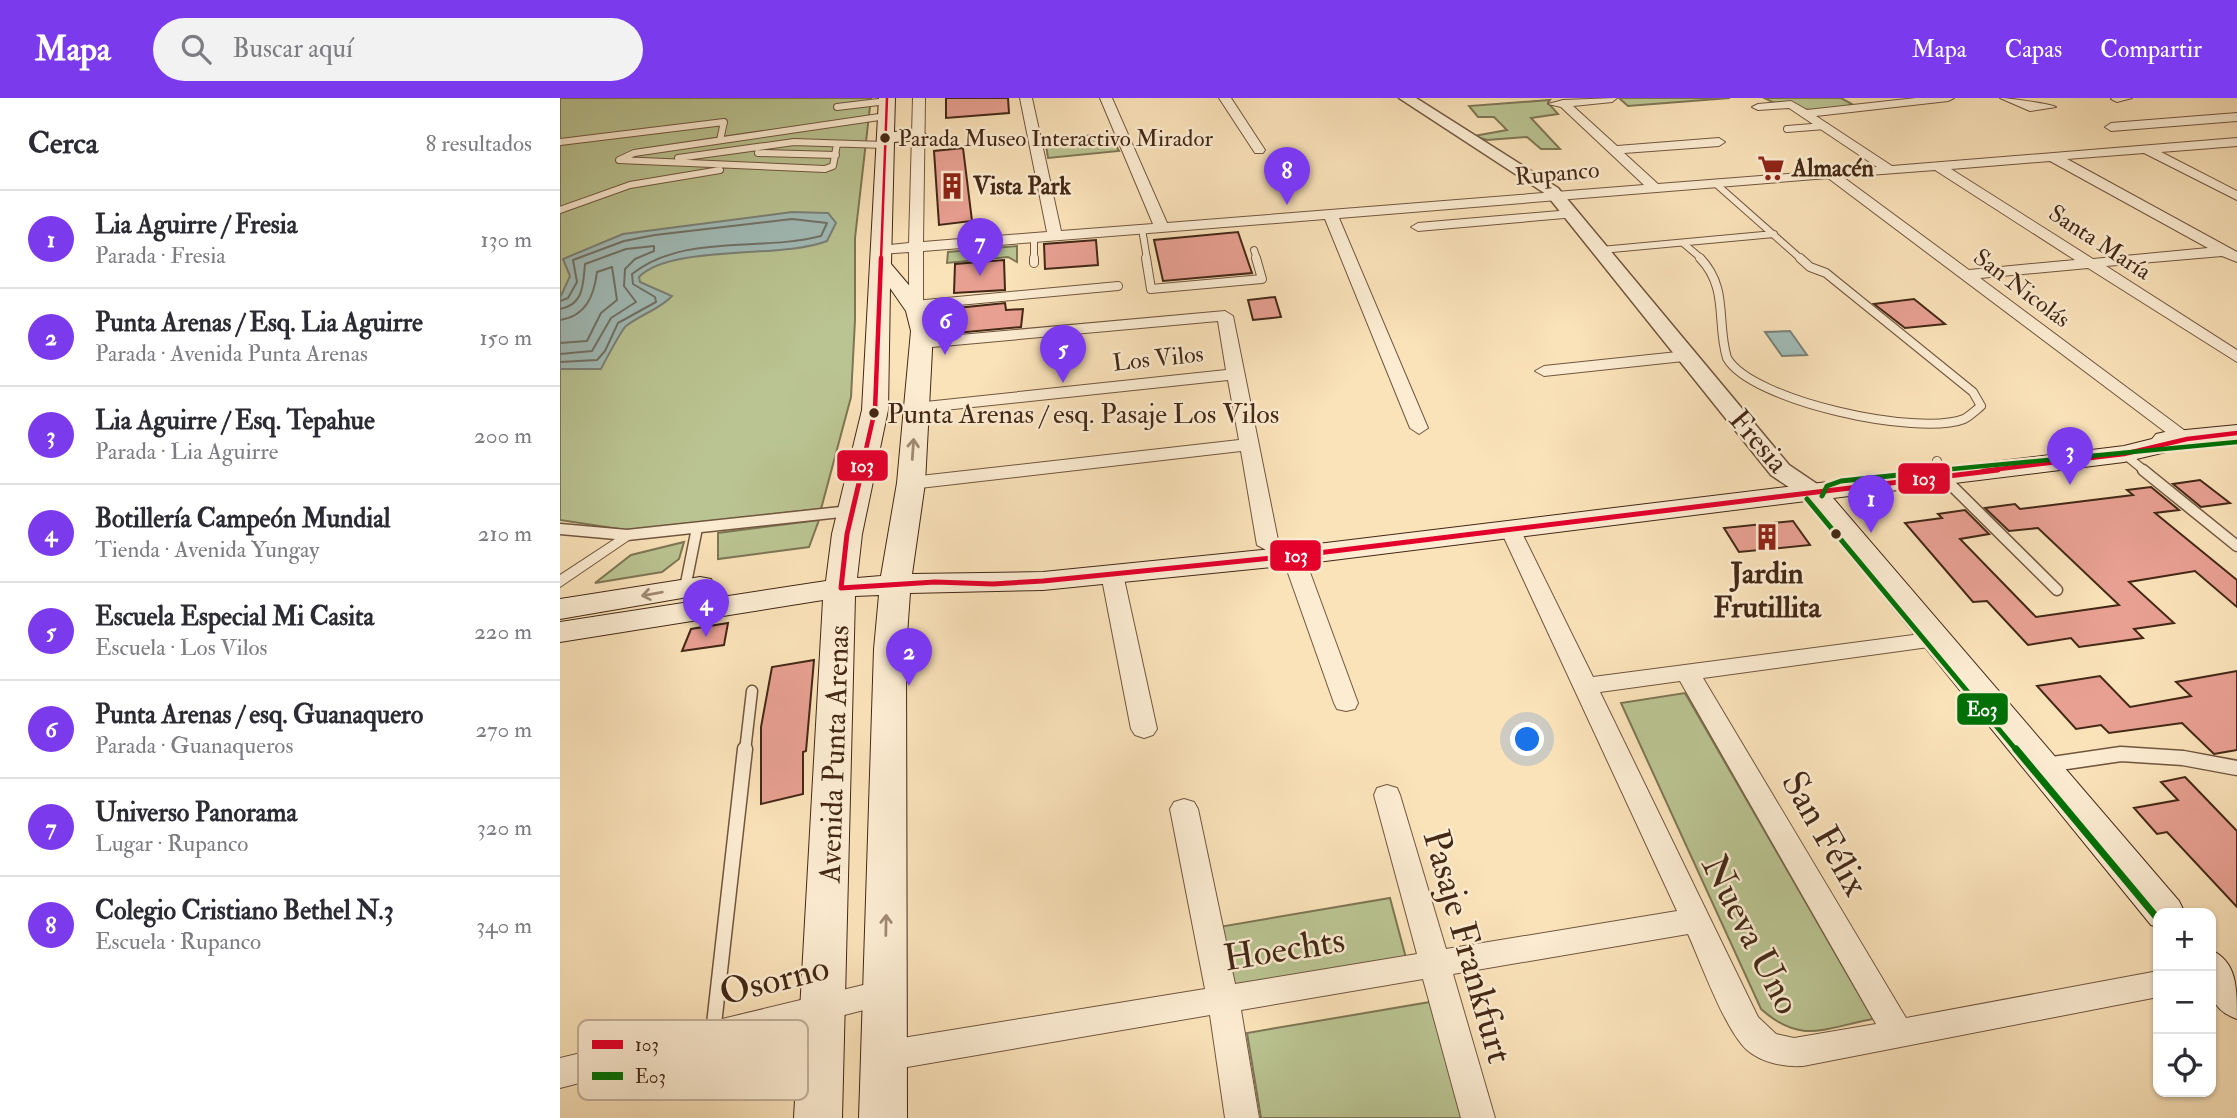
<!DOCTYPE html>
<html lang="es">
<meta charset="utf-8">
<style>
body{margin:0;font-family:"IM FELL Double Pica",serif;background:#f2f2f3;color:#2b2b33}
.controls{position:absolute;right:21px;bottom:21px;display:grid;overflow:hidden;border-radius:14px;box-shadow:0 2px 5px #0004}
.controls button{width:63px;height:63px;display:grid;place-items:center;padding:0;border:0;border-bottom:2px solid #e1e1e2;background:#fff;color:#2b2b33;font:35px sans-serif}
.you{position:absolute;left:968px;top:642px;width:24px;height:24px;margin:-18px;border:5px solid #fff;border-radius:50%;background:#1a73e8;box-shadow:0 0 0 10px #1a73e833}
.badge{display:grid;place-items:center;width:46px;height:46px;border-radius:50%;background:#7c3aed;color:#fff;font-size:23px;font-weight:700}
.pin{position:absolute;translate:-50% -58px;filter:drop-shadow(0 2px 4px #0008)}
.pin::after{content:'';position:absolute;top:37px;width:24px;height:21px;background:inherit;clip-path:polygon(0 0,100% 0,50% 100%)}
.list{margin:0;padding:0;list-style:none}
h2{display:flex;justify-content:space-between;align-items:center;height:91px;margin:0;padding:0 28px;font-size:30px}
h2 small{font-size:23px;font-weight:400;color:#7c7c81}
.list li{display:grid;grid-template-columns:46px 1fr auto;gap:21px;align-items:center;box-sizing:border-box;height:98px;padding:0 28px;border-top:2px solid #e1e1e2}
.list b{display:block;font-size:26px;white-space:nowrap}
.list p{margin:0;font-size:23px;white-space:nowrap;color:#7c7c81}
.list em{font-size:23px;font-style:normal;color:#7c7c81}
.icon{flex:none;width:38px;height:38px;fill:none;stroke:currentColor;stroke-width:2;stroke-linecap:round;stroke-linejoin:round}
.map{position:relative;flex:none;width:1677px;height:1020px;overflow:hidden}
header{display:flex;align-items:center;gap:42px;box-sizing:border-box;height:98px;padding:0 35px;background:#7c3aed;color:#fff}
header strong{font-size:33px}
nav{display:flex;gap:38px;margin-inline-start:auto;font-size:24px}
.search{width:490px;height:63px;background:#f2f2f3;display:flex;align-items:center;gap:18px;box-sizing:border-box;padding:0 24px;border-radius:38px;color:#7c7c81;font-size:26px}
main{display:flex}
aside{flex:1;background:#fff}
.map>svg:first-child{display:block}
.green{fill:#bac492;stroke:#7e7654;stroke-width:2}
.water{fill:#a1bcb8;stroke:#7b8177;stroke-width:2}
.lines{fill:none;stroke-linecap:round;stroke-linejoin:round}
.shore{stroke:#727267;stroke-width:2}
.building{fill:#e8a092;stroke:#432816;stroke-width:2}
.service-far3-casing{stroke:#71563f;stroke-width:8}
.service-far2-casing{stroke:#71563f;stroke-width:10}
.service-far1-casing{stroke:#71563f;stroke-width:13}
.service-casing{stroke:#71563f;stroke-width:17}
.pedestrian-casing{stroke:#71563f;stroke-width:2}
.minor-casing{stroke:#71563f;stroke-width:2}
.tertiary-casing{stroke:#71563f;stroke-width:3}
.secondary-casing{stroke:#432816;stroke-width:2}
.service-far3{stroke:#fcecd2;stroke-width:6}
.service-far2{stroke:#fcecd2;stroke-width:8}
.service-far1{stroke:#fcecd2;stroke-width:10}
.service{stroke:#fcecd2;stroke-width:14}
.pedestrian{fill:#fcecd2;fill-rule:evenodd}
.minor{fill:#fcecd2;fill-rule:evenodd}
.tertiary{fill:#fcecd2;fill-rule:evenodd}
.secondary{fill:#fcecd2;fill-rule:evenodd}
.bus-1-far2-casing{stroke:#fcecd2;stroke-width:5}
.bus-1-far1-casing{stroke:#fcecd2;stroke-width:9}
.bus-1-casing{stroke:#fcecd2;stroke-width:10}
.bus-2-far2-casing{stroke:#fcecd2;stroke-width:9}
.bus-2-far1-casing{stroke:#fcecd2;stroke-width:10}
.bus-2-casing{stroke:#fcecd2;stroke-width:12}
.bus-1-far2{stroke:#e4002b;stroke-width:2.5}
.bus-1-far1{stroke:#e4002b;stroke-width:4.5}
.bus-1{stroke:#e4002b;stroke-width:5}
.bus-2-far2{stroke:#007106;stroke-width:4.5}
.bus-2-far1{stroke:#007106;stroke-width:5}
.bus-2{stroke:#007106;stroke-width:7}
.oneway{stroke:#a08a74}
.bus-dot{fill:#432816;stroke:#fcecd2;stroke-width:2.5}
.labels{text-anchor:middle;stroke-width:5;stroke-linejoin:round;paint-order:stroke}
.far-bus-label{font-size:23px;fill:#432816;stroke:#fcecd2;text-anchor:start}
.far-poi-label{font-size:24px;font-weight:bold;fill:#432816;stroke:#fcecd2;text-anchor:start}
.far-street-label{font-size:24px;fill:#432816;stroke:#fcecd2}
.bus-label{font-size:28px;fill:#432816;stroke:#fcecd2;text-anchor:start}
.street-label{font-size:30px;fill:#432816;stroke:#fcecd2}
.poi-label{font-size:30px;font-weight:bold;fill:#432816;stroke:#fcecd2}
.near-street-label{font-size:37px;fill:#432816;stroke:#fcecd2}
.key{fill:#fcecd2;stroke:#c4b19a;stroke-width:2}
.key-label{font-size:19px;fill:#432816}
.line-badge{stroke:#fcecd2;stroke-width:2.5}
.badge-label{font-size:19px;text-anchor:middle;font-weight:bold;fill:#fff}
</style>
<header>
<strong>Mapa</strong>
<div class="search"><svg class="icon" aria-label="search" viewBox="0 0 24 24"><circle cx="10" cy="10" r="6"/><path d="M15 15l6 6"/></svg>Buscar aquí</div>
<nav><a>Mapa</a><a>Capas</a><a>Compartir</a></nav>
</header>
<main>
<aside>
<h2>Cerca<small>8 resultados</small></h2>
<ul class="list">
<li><span class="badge">1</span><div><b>Lia Aguirre / Fresia</b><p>Parada · Fresia</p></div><em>130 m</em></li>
<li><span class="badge">2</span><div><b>Punta Arenas / Esq. Lia Aguirre</b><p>Parada · Avenida Punta Arenas</p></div><em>150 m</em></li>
<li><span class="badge">3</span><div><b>Lia Aguirre / Esq. Tepahue</b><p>Parada · Lia Aguirre</p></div><em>200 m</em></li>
<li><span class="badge">4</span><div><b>Botillería Campeón Mundial</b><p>Tienda · Avenida Yungay</p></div><em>210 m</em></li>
<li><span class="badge">5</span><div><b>Escuela Especial Mi Casita</b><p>Escuela · Los Vilos</p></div><em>220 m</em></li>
<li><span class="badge">6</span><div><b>Punta Arenas / esq. Guanaquero</b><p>Parada · Guanaqueros</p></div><em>270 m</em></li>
<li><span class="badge">7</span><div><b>Universo Panorama</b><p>Lugar · Rupanco</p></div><em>320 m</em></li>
<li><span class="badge">8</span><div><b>Colegio Cristiano Bethel N.3</b><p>Escuela · Rupanco</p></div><em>340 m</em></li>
</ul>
</aside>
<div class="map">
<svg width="1677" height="1020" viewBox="0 0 1677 1020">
<rect width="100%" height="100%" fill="#fae2b9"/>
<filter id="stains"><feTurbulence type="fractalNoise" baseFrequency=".00286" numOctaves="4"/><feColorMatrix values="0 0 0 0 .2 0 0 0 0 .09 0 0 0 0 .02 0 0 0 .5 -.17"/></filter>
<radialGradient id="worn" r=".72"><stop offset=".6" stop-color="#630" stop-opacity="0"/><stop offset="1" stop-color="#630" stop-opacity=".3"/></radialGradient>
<path class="green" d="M0 0H311L295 140V222L291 299 261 411 66 432 0 422Z
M1059 0H1170L1068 8Z
M1204 0H1281L1292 6C1273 18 1223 11 1204 0Z
M990 2 988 5 998 16 971 20 1000 51H981L967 39 927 42 914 38 947 32 934 19H918L909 8Z
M550 36 559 53 488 60 485 41Z
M457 148V164L448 159 387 165 388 154Z
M259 422 249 449 158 461V435Z
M124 444 119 461 102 474 35 485 71 457Z
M1125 595 1313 921C1264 930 1241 947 1201 911L1061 605Z
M830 800 846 860 667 892 659 829Z
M876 903 907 1020H701L687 935Z"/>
<path class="water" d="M232 114 268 115 276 125 267 143C223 161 111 146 79 179L80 184 112 198C99 212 81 216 66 228 62 231 44 265 41 271H0V200L10 178 3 161 63 136Z
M1230 233 1247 257 1222 258 1205 234Z"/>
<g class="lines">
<path class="shore" d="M0 203 8 200 17 184 13 162 64 143 95 137 232 121 267 125 261 138C200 154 124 135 72 176L73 186 95 199 96 204 58 225 45 253 37 262 0 264
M0 211C24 207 23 186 25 166L66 151 94 148V153L75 161 65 171 64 188 76 204 51 220 32 253 0 256
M0 222C26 218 34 198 37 174L52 169 57 202 41 215 27 243 0 245"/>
</g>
<path class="building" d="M386 0H448L449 15 386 20Z
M403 50 412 123 379 127 374 53Z
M678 134 692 175 603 183 594 142Z
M536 142 538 167 485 171 484 146Z
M444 162 445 192 394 195 395 166Z
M715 199 721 219 693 222 688 202Z
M1354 201 1385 226 1345 230 1314 206Z
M445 205 446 212 463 211 461 229 396 235 397 210Z
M1640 382 1670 405 1641 409 1613 386Z
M1591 389 1619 412 1595 415 1677 482V509L1635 473 1569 484 1614 525 1574 531 1583 540 1519 549 1511 540 1468 547 1427 503 1413 504 1345 425 1382 420 1378 416 1405 412 1429 436 1400 441 1476 519 1559 507 1478 430 1449 433 1425 410 1455 406 1460 411 1573 397 1567 392Z
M1233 423 1250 447 1179 454 1164 430Z
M168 525 164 547 122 553 131 531Z
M254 562 246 653 243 654V696L201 706V629L212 569Z
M1677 573V652L1654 656 1622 625 1549 635 1541 627 1516 631 1477 588 1540 578 1570 609 1631 598 1616 584Z
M1625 679 1677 733V809L1607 734 1597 736 1574 710 1618 702 1601 684Z"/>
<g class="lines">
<defs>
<path id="service-far3" d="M277 9 327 3
M1227 31 1265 28
M0 44 164 24 160 42
M277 46 273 68 265 71 59 62 74 55 326 18
M198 55 276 57
M118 60 234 44 324 47
M1155 85 1241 161
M0 112 70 87 160 72
M582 131 587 161
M474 140V161
M1123 145 1142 161
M694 152 697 161
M1041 152 1214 136"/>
<path id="service-far2" d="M474 160V165
M586 160 591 191 702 181 696 160
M1140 160C1169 190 1156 224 1167 260 1191 303 1359 339 1404 321 1410 318 1416 312 1421 308L1413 294 1266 175 1250 169 1240 160
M355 207 558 188
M1564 356 1585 373
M1377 363 1381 373"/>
<path id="service-far1" d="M1380 372 1383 379 1497 492
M1583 372 1677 448
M0 431 67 437 290 413
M125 490 137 430
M185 653 192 593"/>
<path id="service" d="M1486 667 1561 656 1623 660 1677 670
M153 935 185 651"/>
<path id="pedestrian" d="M67 433 72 434 74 437 72 440 0 489V477Z"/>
<path id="minor" d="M353 0H365L363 144 487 134 460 0H472L501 133 593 126 540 0H552L607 125 1084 87 1001 9 988 6 1003 2 1057 0 1052 4 1013 8 1057 48 1159 40 1165 44 1159 48 1064 55 1098 86 1317 69 1229 10 1198 12 1192 9 1198 6 1231 3 1247 12 1356 0H1394L1388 3 1256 18 1332 68 1677 40V48L1601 54 1677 93V102L1584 55 1507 61 1677 154V164L1662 158 1546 168 1677 252V264L1528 170 1420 180 1636 341 1627 347 1620 345 1268 80 779 120 868 330 859 336 850 330 765 121 363 153V207L355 212 349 210V154L320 156 313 152 320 148 349 145ZM1490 63 1648 150 1533 161 1391 71ZM1375 72 1515 162 1409 172 1283 79Z
M659 0H671L705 52 703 55H695Z
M1440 0C1449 0 1491 6 1496 9L1470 13Z
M1572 0 1557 4 1551 1 1552 0Z
M1677 15V23L1551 33 1545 29 1551 25Z
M1011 112 1018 116 1016 119 858 133 851 129 858 125Z
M665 213 673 218 719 447 716 452 708 453 697 447 681 353 351 391 341 385 351 379 679 342 668 282 356 315 347 310 356 305 666 272 658 223 361 250 355 249 353 245 355 241Z
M1127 253 1136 258 1133 262 984 278 975 273 984 268Z
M950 425 960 431 1033 579 1376 534 1384 536 1388 541 1384 546 1376 548 1143 580 1346 920 1598 873V899L1243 968C1224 969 1202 965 1187 952 1165 932 1141 865 1128 836L893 876 935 1020H901L863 881 681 912 699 1020H665L650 917 324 973 312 968 308 958 312 948 324 943 645 891 610 711 614 704 624 701 634 704 638 711 675 886 857 856 814 697 817 690 827 687 837 690 840 697 886 851 1117 813 940 431ZM1120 583 1316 926 1234 940 1216 936 1198 919 1040 594Z
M733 452 744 458 798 605 795 611 786 613 777 611 774 605 722 458Z
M552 469 563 476 597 631 593 637 584 640 575 637 571 631 541 476Z
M324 882 335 886 340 895 335 904 0 990V960Z"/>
<path id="tertiary" d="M839 0H856L998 90 1229 367 1263 390 1266 395 1263 400H1245L1211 377 986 96Z"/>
<path id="secondary" d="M319 0H335L334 34 359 32 367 37 359 42 334 44 331 166 364 205 373 233 365 385 352 476 483 474 733 449 1564 348 1592 341 1596 336 1605 334 1677 327V343L1635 347 1564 364 1273 400 1619 803 1625 815H1598V829L1591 827 1246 403 733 467 483 492 350 495 346 551 347 1020H299L314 551 319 497 295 498 282 1020H234L263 502 0 544V524L266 483 272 436 302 312ZM330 190 346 213 351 233 337 385 321 478 297 480 302 436 328 312Z
M140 479 151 481 155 488 151 495 0 521V501Z
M1651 852C1677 864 1677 889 1677 921 1643 909 1650 883 1651 852Z"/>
</defs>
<use href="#service-far3" class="service-far3-casing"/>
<use href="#service-far2" class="service-far2-casing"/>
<use href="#service-far1" class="service-far1-casing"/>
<use href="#service" class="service-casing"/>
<use href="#pedestrian" class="pedestrian-casing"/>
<use href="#minor" class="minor-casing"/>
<use href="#tertiary" class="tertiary-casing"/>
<use href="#secondary" class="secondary-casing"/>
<use href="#service-far3" class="service-far3"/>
<use href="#service-far2" class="service-far2"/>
<use href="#service-far1" class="service-far1"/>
<use href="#service" class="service"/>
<use href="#pedestrian" class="pedestrian"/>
<use href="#minor" class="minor"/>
<use href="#tertiary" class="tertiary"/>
<use href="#secondary" class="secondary"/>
<defs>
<path id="bus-1-far2" d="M321 161 327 0"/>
<path id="bus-1-far1" d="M301 373 315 312 321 160
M1423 373 1564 356 1627 341 1677 335"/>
<path id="bus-1" d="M302 372 287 436 281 490 375 484 433 486 483 483 733 458 1438 372"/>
<path id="bus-2-far2" d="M1371 373 1677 344"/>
<path id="bus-2-far1" d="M1262 398 1267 388 1281 383 1387 372
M1247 401 1457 653"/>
<path id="bus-2" d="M1456 651 1598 821"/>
</defs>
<use href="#bus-1-far2" class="bus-1-far2-casing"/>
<use href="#bus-1-far1" class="bus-1-far1-casing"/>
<use href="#bus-1" class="bus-1-casing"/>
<use href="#bus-2-far2" class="bus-2-far2-casing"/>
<use href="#bus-2-far1" class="bus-2-far1-casing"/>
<use href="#bus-2" class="bus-2-casing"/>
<use href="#bus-1-far2" class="bus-1-far2"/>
<use href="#bus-1-far1" class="bus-1-far1"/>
<use href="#bus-1" class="bus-1"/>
<use href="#bus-2-far2" class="bus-2-far2"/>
<use href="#bus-2-far1" class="bus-2-far1"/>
<use href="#bus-2" class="bus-2"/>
</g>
<defs><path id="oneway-shaft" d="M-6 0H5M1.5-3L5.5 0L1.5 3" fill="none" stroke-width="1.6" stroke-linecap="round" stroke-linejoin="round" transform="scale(1.75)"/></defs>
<g class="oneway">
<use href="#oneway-shaft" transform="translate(353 351) rotate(-86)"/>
<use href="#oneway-shaft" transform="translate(92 496) rotate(170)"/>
<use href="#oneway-shaft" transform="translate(326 827) rotate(-89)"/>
</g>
<defs>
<symbol id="supermarket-bare" viewBox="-9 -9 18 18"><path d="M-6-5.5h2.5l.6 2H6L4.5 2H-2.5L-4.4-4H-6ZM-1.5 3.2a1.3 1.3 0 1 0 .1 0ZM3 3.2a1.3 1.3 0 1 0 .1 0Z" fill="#8f2418" stroke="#fcecd2" stroke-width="2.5" paint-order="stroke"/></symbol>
<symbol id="building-bare" viewBox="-9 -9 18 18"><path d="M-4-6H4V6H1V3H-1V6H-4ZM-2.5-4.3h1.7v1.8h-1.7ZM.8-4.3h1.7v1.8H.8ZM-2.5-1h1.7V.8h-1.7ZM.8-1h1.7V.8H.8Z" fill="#8f2418" stroke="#fcecd2" stroke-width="2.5" paint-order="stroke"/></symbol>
</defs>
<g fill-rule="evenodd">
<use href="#supermarket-bare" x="1192" y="51" width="38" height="38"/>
<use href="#building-bare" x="373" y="69" width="38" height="38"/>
<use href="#building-bare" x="1188" y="420" width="38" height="38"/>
</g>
<g class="bus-dot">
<circle cx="325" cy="40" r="6"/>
<circle cx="314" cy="315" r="6"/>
<circle cx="1276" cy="436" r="6"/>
</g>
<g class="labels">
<g class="far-bus-label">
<text x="338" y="48">Parada Museo Interactivo Mirador</text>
</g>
<g class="far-poi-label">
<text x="1232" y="78">Almacén</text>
<text x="413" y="96">Vista Park</text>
</g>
<g class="far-street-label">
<text transform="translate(997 75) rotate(-5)" y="8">Rupanco</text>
<text transform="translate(1540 144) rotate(33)" y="8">Santa María</text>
<text transform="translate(1462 190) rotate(37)" y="8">San Nicolás</text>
<text transform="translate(598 260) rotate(-6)" y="8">Los Vilos</text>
</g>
<g class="bus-label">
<text x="327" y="325">Punta Arenas / esq. Pasaje Los Vilos</text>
</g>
<g class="street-label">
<text transform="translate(1199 343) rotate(49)" y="10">Fresia</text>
<text transform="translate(274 656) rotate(-88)" y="10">Avenida Punta Arenas</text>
</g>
<g class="poi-label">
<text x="1207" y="485">Jardin<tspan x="1207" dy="34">Frutillita</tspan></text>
</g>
<g class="near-street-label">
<text transform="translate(1266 735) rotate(60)" y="13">San Félix</text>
<text transform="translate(1192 836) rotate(63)" y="13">Nueva Uno</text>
<text transform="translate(909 848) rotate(74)" y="13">Pasaje Frankfurt</text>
<text transform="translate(724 850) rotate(-9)" y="13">Hoechts</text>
<text transform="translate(214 881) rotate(-14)" y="13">Osorno</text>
</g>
</g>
<rect x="18" y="922" width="230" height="80" rx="10" class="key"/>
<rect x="32" y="942" width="31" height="9" fill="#e4002b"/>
<rect x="32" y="974" width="31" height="8" fill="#007106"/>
<g class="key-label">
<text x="75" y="953">103</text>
<text x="75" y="985">E03</text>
</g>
<g class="line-badge">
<rect x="276" y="351" width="53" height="33" rx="7" fill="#e4002b"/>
<rect x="1337" y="364" width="54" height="33" rx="7" fill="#e4002b"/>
<rect x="709" y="441" width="53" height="33" rx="7" fill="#e4002b"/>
<rect x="1396" y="594" width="53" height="34" rx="7" fill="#007106"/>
</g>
<g class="badge-label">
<text x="302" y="374">103</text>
<text x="1364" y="387">103</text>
<text x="736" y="464">103</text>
<text x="1422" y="618">E03</text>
</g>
<rect width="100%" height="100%" filter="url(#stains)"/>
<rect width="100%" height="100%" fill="url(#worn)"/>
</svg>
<div class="controls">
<button>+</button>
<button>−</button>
<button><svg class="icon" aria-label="locate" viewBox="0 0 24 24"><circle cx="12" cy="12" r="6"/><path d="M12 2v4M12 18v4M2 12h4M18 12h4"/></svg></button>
</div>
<div class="you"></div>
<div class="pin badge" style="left:1311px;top:435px">1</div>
<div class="pin badge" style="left:349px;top:588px">2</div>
<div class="pin badge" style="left:1510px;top:387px">3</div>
<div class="pin badge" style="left:146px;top:539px">4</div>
<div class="pin badge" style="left:503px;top:285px">5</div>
<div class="pin badge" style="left:385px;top:257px">6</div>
<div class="pin badge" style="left:420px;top:178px">7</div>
<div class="pin badge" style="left:727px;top:107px">8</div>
</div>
</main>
